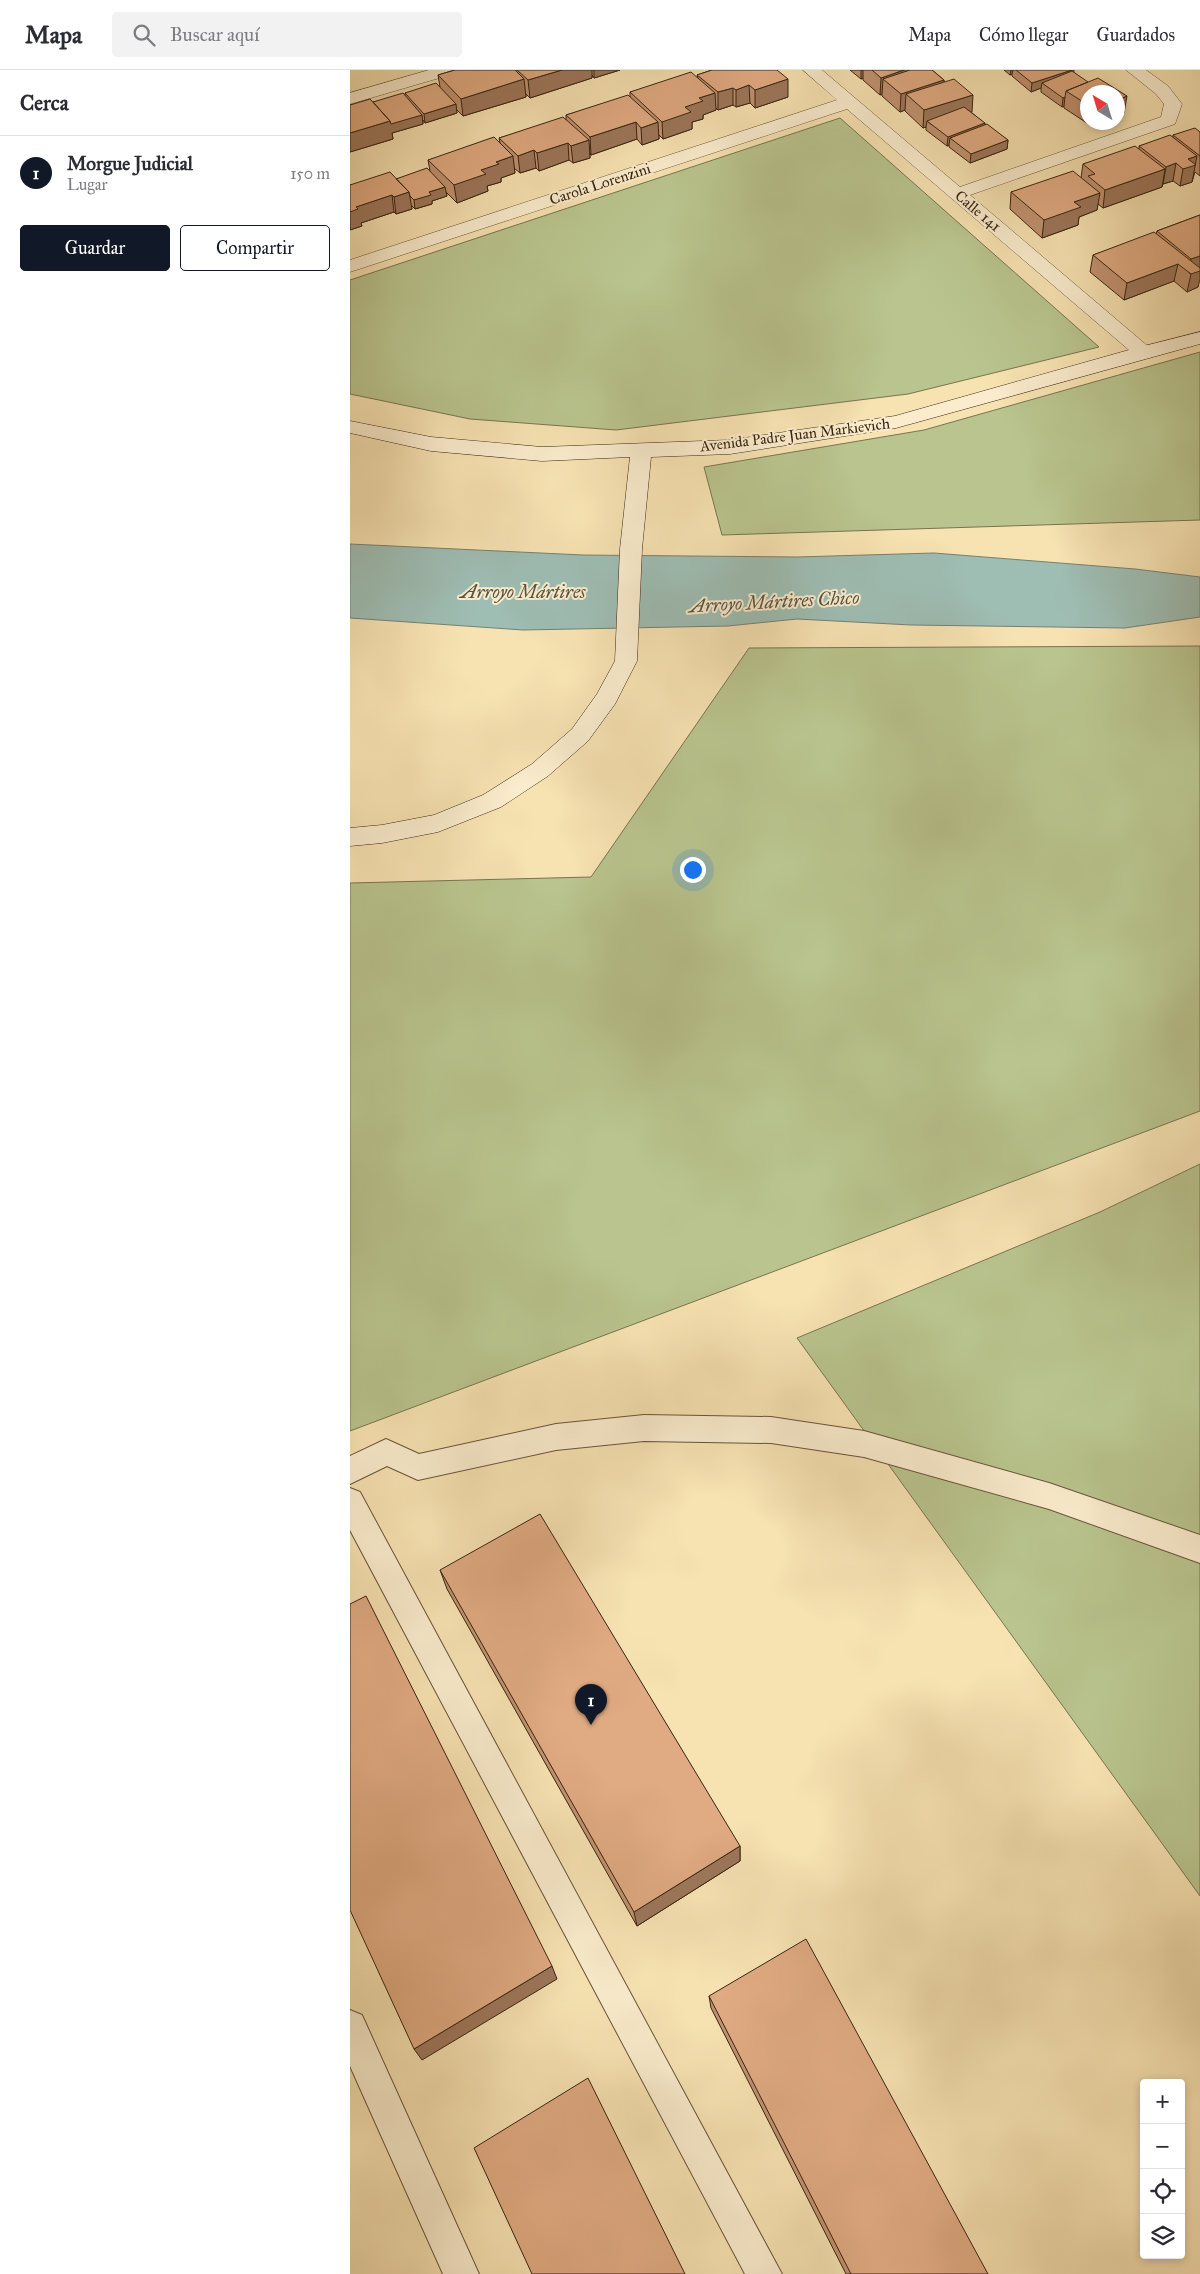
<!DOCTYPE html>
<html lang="es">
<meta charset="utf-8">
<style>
body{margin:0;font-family:"IM FELL Great Primer",serif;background:#f2f2f3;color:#2b2b33}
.controls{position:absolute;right:15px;bottom:15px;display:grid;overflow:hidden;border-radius:5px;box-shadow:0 2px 8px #0003}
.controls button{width:45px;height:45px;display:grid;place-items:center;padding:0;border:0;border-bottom:1px solid #e1e1e2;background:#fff;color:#2b2b33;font:25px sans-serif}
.compass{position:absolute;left:730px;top:15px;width:45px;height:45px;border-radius:50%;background:#fff;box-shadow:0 2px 8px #0003;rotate:322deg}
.you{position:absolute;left:342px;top:799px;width:18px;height:18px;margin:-12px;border:4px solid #fff;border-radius:50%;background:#1a73e8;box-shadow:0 0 0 8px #1a73e833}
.badge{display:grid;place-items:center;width:32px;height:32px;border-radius:50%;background:#111827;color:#fff;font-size:16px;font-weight:700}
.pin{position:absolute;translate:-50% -41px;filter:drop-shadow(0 1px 2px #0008)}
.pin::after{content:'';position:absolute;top:26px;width:18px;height:15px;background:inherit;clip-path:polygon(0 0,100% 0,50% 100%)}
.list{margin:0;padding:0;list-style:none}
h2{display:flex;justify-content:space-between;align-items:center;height:65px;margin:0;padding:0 20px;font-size:21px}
h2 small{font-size:16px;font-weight:400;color:#7c7c81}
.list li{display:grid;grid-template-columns:32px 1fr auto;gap:15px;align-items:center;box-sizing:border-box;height:75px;padding:0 20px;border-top:1px solid #e1e1e2}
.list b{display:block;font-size:19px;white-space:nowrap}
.list p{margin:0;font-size:16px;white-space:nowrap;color:#7c7c81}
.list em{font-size:16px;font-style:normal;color:#7c7c81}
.actions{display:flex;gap:10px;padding:15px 20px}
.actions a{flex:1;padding:11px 0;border:1px solid #111827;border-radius:5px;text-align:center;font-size:18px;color:#111827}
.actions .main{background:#111827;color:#fff}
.icon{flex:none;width:28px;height:28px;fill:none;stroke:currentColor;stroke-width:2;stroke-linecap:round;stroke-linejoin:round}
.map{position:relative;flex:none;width:850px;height:2204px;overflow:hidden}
header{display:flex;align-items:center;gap:30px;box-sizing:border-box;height:70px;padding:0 25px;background:#fff;border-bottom:1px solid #e1e1e2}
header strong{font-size:24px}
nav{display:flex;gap:28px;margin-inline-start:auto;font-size:18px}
.search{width:350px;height:45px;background:#f2f2f3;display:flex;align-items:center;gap:12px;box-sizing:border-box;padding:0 18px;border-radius:5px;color:#7c7c81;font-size:19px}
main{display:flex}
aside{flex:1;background:#fff}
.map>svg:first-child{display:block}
.green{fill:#b9c48e;stroke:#787450}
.water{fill:#9ebdb3;stroke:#758072}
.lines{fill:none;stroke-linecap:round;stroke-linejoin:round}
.lane-casing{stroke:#685439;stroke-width:2}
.street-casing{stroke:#685439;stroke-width:1}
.secondary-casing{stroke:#382511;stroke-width:1}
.lane{fill:#faeccd;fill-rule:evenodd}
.street{fill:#faeccd;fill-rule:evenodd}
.secondary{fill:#faeccd;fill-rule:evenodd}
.wall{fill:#c19270;stroke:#382511}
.shaded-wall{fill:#9d775b;stroke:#382511}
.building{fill:#e0aa82;stroke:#382511}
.labels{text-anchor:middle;stroke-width:4;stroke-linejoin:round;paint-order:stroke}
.far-street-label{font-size:15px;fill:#382511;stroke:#faeccd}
.water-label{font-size:19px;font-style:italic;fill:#575342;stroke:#faeccd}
</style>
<header>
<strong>Mapa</strong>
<div class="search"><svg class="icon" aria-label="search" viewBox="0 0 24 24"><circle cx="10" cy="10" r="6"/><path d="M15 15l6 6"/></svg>Buscar aquí</div>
<nav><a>Mapa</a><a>Cómo llegar</a><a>Guardados</a></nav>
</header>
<main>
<aside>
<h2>Cerca<small></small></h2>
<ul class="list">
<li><span class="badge">1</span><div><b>Morgue Judicial</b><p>Lugar</p></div><em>150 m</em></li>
</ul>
<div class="actions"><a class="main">Guardar</a><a>Compartir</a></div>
</aside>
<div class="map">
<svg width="850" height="2204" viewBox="0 0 850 2204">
<rect width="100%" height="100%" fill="#f7e2b2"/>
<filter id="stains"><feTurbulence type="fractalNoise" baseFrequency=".004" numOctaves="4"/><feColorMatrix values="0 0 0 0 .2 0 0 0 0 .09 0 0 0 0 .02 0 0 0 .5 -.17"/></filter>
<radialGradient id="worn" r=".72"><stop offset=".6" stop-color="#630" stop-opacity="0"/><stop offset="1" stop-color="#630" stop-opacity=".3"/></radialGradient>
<path class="green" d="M490 48 749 277 558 324 266 360 120 349 0 324V210Z
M850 282V450L372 465 354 397 574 360Z
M850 576V1041L0 1361V813L241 807 399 578Z
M850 1094V1826L447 1268 750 1142Z"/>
<path class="water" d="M0 474 233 485 447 487 584 483 785 499 850 507V547L775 558 561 555 447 549 378 556 173 560 0 548Z"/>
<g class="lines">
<defs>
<path id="lane" d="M294 1345 421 1347 514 1361 699 1413 850 1465V1493L699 1439 514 1387 421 1373 294 1371 206 1380 68 1410 37 1396 0 1414V1386L36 1369 69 1384 206 1354Z
M0 1418 10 1422 432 2204H395L0 1460Z
M0 1940 12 1945 129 2204H93L0 1996Z"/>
<path id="street" d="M79 0H106L103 4 0 34V23Z
M453 0H472L610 117 811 47 814 34 806 24 776 0H796L818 16 832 34 825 54 620 125 800 278 803 282 800 286 793 288 786 286 497 39 0 202V190L487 30Z"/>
<path id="secondary" d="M850 262V274L546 358 380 384 301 387 292 479 287 591 265 634 238 671 198 706 151 737 88 762 32 773 0 776V758L32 755 84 745 133 725 182 694 222 659 247 624 265 591 270 479 280 387 192 391 81 381 0 363V351L81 367 192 377 380 370 545 346 786 278Z"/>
</defs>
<use href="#lane" class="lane-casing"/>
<use href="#street" class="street-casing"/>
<use href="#secondary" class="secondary-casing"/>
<use href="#lane" class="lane"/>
<use href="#street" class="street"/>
<use href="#secondary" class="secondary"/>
</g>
<path class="wall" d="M105 0H270L244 8 242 5V8L180 28 176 24V27L113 46 106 39 107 43 75 53 73 50V54L42 63 43 69 0 82V35L23 32 55 26V23L90 17 88 5Z
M362 0 438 27 405 38 400 33 386 37 383 35 368 40 366 38V40L353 45V49L342 52V59L313 69 309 65V69L292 75 287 69 241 85 240 83V88L223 93 219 90 189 101 186 98 170 103 164 98 165 103 151 108V112L137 116 138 121 107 133 96 122 97 126 82 131V134L65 139 61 135 62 139 46 144 44 142 11 153 12 156 0 160V115L46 109 80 101 78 90 150 73 149 68 216 50V45L280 27V22L348 8 347 5Z
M500 0H582L594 10V12L621 42 635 54 658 70 657 79 620 93 599 77V75L597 76 576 60V57L573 58 555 41V40L550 42 532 26V24L530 25 513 10V8L511 9Z
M654 0H724L723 2 774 43 738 22V52H752L743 57 714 38V36L712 37 691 22V18L681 22 662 6V4L660 5Z
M850 62V106L845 102 842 112 830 116 823 111 813 114 812 117 753 138 748 134 747 140 729 147 728 155 692 168 660 139 661 122 731 108 733 94 789 79V76L823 67V65Z
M850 145 848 217 837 222 824 211 774 230 740 202 743 185 806 164 807 161Z
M90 1500 390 1776V1791L287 1856 97 1519Z
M359 1926 638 2204H496L361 1938Z"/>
<path class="shaded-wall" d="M212 0H242V8L180 28 178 10Z
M244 0H270L244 8Z
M511 0H513V8L511 9Z
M554 0H574L533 9 532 24 530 25 531 8Z
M661 0H663L662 4 660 5Z
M722 0H724L723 8 692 13 691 18 681 22 682 13Z
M174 9 176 27 113 46 111 29Z
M438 9V27L405 38V20Z
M594 10 593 28 556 24 555 40 550 42 551 24Z
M399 15 400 33 386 37V20Z
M383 18V35L368 40V22Z
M365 23 366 40 353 45V49L342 52V59L313 69 312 52 349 28Z
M623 25 622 42 582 55 577 51 576 57 573 58 574 40Z
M777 26 774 43 768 46V30Z
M715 27 714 36 712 37 713 28Z
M106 34 107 43 75 53 74 44Z
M72 45 73 54 42 63 43 69 0 82V63L40 51Z
M286 52 287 69 241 85 240 67Z
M308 52 309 69 292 75 291 58Z
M743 52H752L743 57Z
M635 53V62L600 68 599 75 597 76 598 67Z
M239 70 240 88 223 93 221 76Z
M658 70 657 79 620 93 621 84Z
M218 73 219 90 189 101 187 83Z
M184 80 186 98 170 103 168 86Z
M163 86 165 103 151 108V112L137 116 138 121 107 133 104 115 146 92Z
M847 86 842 112 830 116 833 99 838 89Z
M826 93 823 111 813 114 816 97Z
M815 99 812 117 753 138 755 120Z
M95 117 97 126 82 131V134L65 139 64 130 79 122Z
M59 122 62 139 46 144 44 127Z
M750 123 747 140 729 147 728 155 692 168 694 150 724 132Z
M42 125 44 142 11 153 12 156 0 160V142L6 137Z
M850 186V209L848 217 837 222 841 204 839 203 841 189Z
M828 194 824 211 774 230 777 213Z
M390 1776V1791L287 1856 284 1842Z
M202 1896 207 1909 72 1990 64 1979Z"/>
<path class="building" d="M105 0H165L174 9 111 29 88 5Z
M167 0H212L178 10Z
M362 0H427L438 9 405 20 399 15 386 20 383 18 368 22 347 5Z
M522 0H554L531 8Z
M560 0H582L594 10 551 24 533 9Z
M666 0H722L682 13Z
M722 1 738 12 716 21 715 27 713 28 692 13Z
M341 2 365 23 349 28 353 31 335 37 341 42 312 52 280 22Z
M748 8 777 26 768 30V22H738V35L716 21Z
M604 9 623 25 574 40 556 24Z
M86 13 106 34 74 44 55 23Z
M53 23 72 45 41 54 40 51 23 32Z
M278 25 308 52 291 58 286 52 240 67 216 45Z
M20 29 40 51 0 63V35Z
M614 37 635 53 598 67 577 51Z
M213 47 239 70 221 76 218 73 187 83 184 80 168 86 149 68Z
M637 54 658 70 621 84 600 68Z
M845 58 850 62V86L823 65Z
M820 65 847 86 838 89 846 95 833 99 826 93 816 97 789 76Z
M144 67 163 86 146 92 149 94 131 100 136 104 104 115 78 90Z
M785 76 815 99 755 120 738 106 745 104 733 94Z
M77 98 95 117 79 122 81 125 64 130 60 126 59 122 46 109Z
M723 101 750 123 724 132 731 137 694 150 661 122Z
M40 102 59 122 44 127 42 125 6 137 8 139 0 142V115Z
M850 145V186L841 189 807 161Z
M804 162 850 198V201L841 204 828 194 777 213 743 185Z
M190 1444 390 1776 284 1842 90 1500Z
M16 1526 202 1896 64 1979 0 1840V1534Z
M456 1869 638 2204H501L359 1926Z
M238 2008 335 2204H182L124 2078Z"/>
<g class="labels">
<g class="far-street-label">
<text transform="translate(250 114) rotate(-18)" y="5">Carola Lorenzini</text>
<text transform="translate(628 141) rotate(40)" y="5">Calle 141</text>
<text transform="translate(445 365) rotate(-7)" y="5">Avenida Padre Juan Markievich</text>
</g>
<g class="water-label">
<text x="173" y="528">Arroyo Mártires</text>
<text transform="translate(424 531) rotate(-3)" y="7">Arroyo Mártires Chico</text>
</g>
</g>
<rect width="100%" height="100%" filter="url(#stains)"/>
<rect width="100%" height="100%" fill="url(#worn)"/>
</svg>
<div class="controls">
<button>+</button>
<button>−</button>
<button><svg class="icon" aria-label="locate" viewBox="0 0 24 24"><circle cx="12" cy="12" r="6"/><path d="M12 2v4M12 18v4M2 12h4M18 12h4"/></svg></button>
<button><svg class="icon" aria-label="layers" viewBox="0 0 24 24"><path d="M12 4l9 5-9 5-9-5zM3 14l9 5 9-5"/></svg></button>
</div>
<svg class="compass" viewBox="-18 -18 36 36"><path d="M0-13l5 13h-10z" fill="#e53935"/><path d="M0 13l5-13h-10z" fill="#7c7c81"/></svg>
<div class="you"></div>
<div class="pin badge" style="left:241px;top:1655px">1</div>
</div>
</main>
